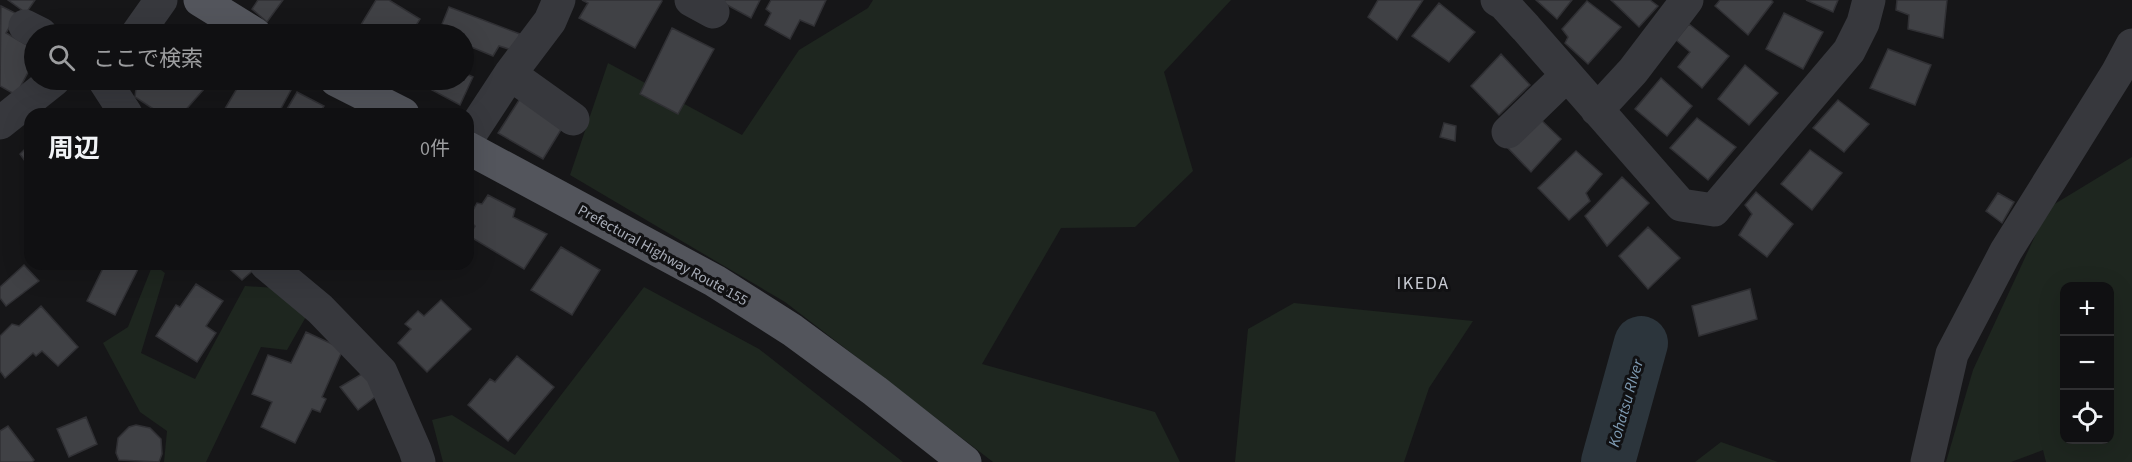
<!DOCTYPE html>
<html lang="ja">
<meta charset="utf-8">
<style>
body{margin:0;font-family:"Source Sans 3","Noto Sans JP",sans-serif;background:#19191b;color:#f1f3f6}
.controls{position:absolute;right:18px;bottom:18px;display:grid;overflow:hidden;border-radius:12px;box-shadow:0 6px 24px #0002}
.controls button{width:54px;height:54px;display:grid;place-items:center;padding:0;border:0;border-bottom:2px solid #303032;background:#101012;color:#f1f3f6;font:30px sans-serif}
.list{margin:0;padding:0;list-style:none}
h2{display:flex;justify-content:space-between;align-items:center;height:78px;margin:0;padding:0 24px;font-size:26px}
h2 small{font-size:20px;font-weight:400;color:#9c9d9f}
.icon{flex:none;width:33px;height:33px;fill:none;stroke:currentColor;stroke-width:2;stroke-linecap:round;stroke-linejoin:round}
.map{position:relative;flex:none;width:2132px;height:462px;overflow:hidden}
.search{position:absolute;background:#101012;box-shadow:0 6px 24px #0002;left:24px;top:24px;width:450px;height:66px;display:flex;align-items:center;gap:15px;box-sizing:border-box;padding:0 21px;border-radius:33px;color:#9c9d9f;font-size:22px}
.panel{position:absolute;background:#101012;box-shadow:0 6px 24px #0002;left:24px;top:108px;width:450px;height:162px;border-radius:18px}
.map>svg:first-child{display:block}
.green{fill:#1e261f;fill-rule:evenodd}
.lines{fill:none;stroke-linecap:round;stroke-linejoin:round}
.river{stroke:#2c353c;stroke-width:54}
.building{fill:#404145;stroke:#303034;stroke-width:1.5}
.minor{stroke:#37383d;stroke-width:33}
.major{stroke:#53555c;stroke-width:33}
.labels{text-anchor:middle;stroke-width:6;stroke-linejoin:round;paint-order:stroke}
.street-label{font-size:15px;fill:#a8adb8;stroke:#111113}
.water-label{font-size:16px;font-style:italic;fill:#7f9bb3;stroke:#111113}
.quarter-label{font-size:18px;letter-spacing:1.5px;fill:#c9ccd4;stroke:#111113}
</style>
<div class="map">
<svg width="2132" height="462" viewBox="0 0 2132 462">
<rect width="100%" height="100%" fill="#161618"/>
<path class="green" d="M873 0H1231L1164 72 1193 171 1135 227 1061 228 982 364 1155 412 1180 462H993L785 302 570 175 608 63 742 135 799 50 868 8Z
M2132 157V462H2046L2043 450 2011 462H1946L1973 370 2048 208ZM2064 286H2110V440H2064Z
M153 264 165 273 141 353 195 379 245 286 276 288 307 315 287 350 261 347 206 462H164L167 431 140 412 103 343 128 327Z
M644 287 759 349 903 462H443L432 420 452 415 515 455Z
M1294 303 1473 321 1429 388 1404 462H1235L1248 329Z
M1721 442 1778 462H1695Z"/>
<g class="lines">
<path class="river" d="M1608 462 1641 343"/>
</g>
<path class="building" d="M8 0H35L26 13Z
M258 0H283L267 22 252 9Z
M376 0H389L420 19 411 34 356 33Z
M582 0H661L662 1 635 48 579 18 588 3Z
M718 0H760L751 18Z
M771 0H826L814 26 800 20 790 39 765 25 771 13 766 9Z
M1378 0H1423L1397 40 1368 17Z
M1536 0H1572L1557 19Z
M1611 0H1650L1658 6 1639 27Z
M1720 0H1771L1773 2 1748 35 1715 6Z
M1806 0H1838L1833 12Z
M1897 0H1947L1943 38 1908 29 1909 15 1896 10Z
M1587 1 1621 27 1588 64 1565 43 1568 37 1562 29Z
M1439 3 1475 32 1449 62 1412 36Z
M1 6 17 14 6 33 34 49V61L16 95 0 86Z
M449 7 520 34 512 50 499 46 493 56 464 44V34H438Z
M1784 13 1823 32 1803 69 1766 49Z
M1689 24 1729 56 1702 88 1678 67 1690 52 1676 40Z
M672 28 714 49 678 114 640 94Z
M1888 49 1931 65 1915 105 1870 88Z
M1501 54 1530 85 1499 115 1471 86Z
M1745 65 1778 93 1749 125 1718 99Z
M464 73 473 77 460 105 417 82 418 80H464Z
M1661 78 1692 106 1667 136 1635 109Z
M137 80H212L182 114H157L158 112 135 97Z
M242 80H271L291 90 278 114H226L223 112Z
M359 80H394L385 94Z
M297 92 324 106 319 114H284Z
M523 94 567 120 543 159 498 133Z
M1838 100 1869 124 1844 152 1813 128Z
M1536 115 1561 139 1531 172 1504 144Z
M1697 118 1736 147 1708 180 1670 148Z
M1444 123 1456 126 1455 141 1440 137Z
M30 144V168L20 154Z
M1810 150 1842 173 1812 210 1781 184Z
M1576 151 1602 174 1586 193 1590 201 1569 220 1538 188Z
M1622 177 1649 203 1607 246 1585 216Z
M1756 192 1793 224 1767 257 1739 235 1752 214 1745 205Z
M1998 193 2014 202 2002 223 1986 211Z
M488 195 515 209 513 217 547 234 524 269 469 236 475 226 468 219 477 203 482 204Z
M1648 227 1680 258 1648 289 1619 256Z
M561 247 600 270 572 315 531 290Z
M105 264H127L138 269 115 315 87 301Z
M224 264H256L258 266 242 280Z
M24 265 39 281 6 306 0 298V287Z
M196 284 223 301 206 326 216 333 197 362 156 336 176 305 180 307Z
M1750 289 1757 319 1699 336 1692 306Z
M441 300 471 329 427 372 398 343 411 329 405 324 418 311 424 316Z
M41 306 78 347 58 366 42 351 36 356 33 353 5 378 0 371V336L12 324 19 326Z
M306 332 343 349 322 397 326 399 320 412 312 409 295 443 261 427 272 402 252 394 268 355 291 363Z
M517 356 554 387 508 441 468 405 490 379 495 382Z
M370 369 384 390 358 410 340 387Z
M86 417 97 444 69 457 57 429Z
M136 425 150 428 161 439 162 454 159 462 119 460 116 453 118 438 129 427Z
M8 426 34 460 32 462H0V431Z"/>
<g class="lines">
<path class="minor" d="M691 0 713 12
M1497 0 1504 4 1526 28 1681 205 1714 210 1849 51 1863 23 1869 0
M25 26 41 34
M137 34 161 0
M510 74 573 119
M104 80 126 114
M1597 110 1633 71 1687 0
M0 123 54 80
M1508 132 1566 76
M468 138 510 74 550 21 559 0
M266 264 320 309 381 372 415 450 419 462
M1927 462 1952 354 2006 251 2117 73 2132 45"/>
<path class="major" d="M200 0 255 34
M336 80 403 114
M468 148 715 281 792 330 875 391 965 462"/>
</g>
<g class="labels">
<g class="street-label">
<text transform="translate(663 255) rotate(29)" y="5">Prefectural Highway Route 155</text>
</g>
<g class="water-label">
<text transform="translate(1625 403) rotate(-74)" y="6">Kohatsu RIver</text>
</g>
<g class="quarter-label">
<text x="1423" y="289">IKEDA</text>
</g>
</g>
</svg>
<div class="controls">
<button>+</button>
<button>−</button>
<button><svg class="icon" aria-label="locate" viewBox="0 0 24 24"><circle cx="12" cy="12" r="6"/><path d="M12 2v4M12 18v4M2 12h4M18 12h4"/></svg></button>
</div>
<div class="search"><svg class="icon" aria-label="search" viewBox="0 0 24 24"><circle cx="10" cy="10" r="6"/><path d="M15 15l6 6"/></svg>ここで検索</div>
<section class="panel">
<h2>周辺<small>0件</small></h2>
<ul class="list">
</ul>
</section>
</div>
